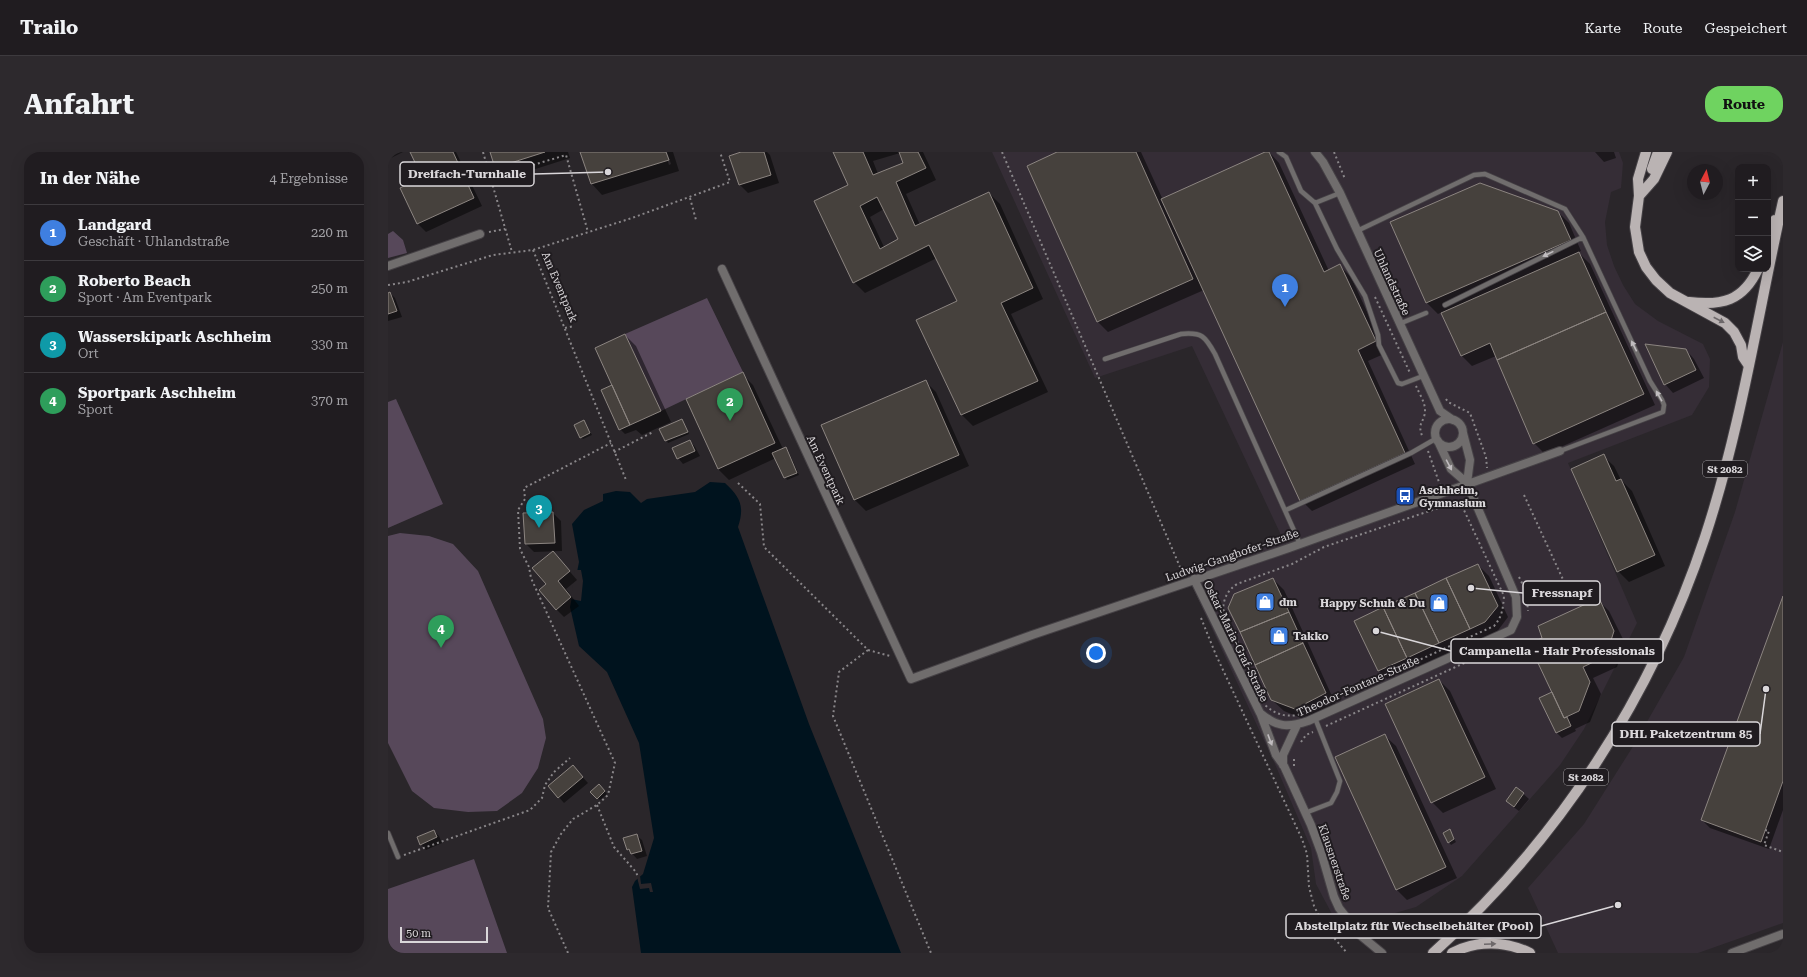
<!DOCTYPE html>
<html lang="de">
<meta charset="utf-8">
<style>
body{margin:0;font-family:"Roboto Serif",serif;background:#2d292d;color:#f1f3f6}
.controls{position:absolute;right:12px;top:12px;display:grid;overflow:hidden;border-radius:8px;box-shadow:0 4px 16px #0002}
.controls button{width:36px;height:36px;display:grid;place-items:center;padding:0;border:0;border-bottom:1px solid #3d3a3e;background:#201c20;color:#f1f3f6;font:20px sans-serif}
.compass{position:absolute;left:1299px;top:12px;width:36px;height:36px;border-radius:50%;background:#201c20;box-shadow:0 4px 16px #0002;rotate:7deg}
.scale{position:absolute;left:12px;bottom:10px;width:88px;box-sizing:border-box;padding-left:4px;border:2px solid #dad7da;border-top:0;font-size:11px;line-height:14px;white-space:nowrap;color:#dad7da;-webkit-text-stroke:3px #201c20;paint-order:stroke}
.you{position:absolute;left:708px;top:501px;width:14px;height:14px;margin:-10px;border:3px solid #fff;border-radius:50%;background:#1a73e8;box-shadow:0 0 0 6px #1a73e833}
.badge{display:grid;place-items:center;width:26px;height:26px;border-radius:50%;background:#6fd360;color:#fff;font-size:13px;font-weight:700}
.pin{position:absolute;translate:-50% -33px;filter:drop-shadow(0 1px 2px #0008)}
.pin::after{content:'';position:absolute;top:21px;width:14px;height:12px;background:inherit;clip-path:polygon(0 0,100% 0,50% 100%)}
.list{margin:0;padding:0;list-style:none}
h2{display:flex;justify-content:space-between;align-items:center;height:52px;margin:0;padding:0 16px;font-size:17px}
h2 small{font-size:13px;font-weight:400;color:#a2a1a5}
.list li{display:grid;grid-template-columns:26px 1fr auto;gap:12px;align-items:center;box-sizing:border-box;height:56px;padding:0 16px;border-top:1px solid #3d3a3e}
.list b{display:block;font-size:15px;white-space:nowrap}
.list p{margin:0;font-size:13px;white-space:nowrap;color:#a2a1a5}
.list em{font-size:13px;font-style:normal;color:#a2a1a5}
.icon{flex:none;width:22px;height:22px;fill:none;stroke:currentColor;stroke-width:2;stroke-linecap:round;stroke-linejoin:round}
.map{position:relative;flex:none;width:1395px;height:801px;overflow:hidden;border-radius:16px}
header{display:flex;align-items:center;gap:24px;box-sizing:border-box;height:56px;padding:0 20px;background:#201c20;border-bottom:1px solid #3d3a3e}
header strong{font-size:19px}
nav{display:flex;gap:22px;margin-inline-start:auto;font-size:14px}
.intro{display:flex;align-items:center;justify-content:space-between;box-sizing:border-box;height:96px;padding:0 24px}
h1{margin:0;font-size:28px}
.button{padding:10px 18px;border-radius:16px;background:#6fd360;color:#111;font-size:14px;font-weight:700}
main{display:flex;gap:24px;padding:0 24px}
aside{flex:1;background:#201c20;border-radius:16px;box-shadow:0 4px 16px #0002}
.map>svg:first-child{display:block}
.built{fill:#352d36}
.green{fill:#57485a}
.water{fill:#00131e}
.pier{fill:#2a262a}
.shadow{fill:#0007;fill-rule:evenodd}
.building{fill:#46413d;stroke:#8c8581;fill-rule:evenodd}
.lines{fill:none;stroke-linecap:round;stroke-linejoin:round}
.lane-casing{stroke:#464246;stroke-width:6}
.street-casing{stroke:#464246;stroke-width:10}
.primary-casing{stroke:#464246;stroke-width:12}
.path{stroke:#898689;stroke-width:2;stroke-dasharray:2 3;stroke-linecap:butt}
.lane{stroke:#706d6d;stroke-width:4.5}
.street{stroke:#706d6d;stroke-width:8}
.primary{stroke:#bab3b3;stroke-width:10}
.oneway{fill:#c0bcbf}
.oneway2{fill:#6d686a}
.labels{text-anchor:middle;stroke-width:4;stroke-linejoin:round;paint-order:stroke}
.shield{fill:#201c20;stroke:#a29fa2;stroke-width:1}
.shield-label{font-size:10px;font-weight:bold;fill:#dad7da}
.street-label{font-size:11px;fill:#dad7da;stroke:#201c20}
.poi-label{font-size:11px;font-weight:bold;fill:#dad7da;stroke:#201c20;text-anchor:start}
.leader{fill:none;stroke:#dad7da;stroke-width:1.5}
.callout-dot{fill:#dad7da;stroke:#201c20;stroke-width:1.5}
.callout{fill:#201c20;stroke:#dad7da;stroke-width:1.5}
.callout-label{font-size:12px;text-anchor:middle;font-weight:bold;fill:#dad7da}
</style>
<header>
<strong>Trailo</strong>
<nav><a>Karte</a><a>Route</a><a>Gespeichert</a></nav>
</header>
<div class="intro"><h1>Anfahrt</h1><a class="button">Route</a></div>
<main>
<aside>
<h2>In der Nähe<small>4 Ergebnisse</small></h2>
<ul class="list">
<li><span class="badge" style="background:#3f7fe0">1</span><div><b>Landgard</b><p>Geschäft · Uhlandstraße</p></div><em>220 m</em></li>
<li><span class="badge" style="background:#2e9e5b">2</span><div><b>Roberto Beach</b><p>Sport · Am Eventpark</p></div><em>250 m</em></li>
<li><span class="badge" style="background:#0f9aa8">3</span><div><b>Wasserskipark Aschheim</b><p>Ort</p></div><em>330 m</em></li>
<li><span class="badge" style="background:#2e9e5b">4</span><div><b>Sportpark Aschheim</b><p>Sport</p></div><em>370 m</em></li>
</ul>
</aside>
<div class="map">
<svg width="1395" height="801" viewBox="0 0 1395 801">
<rect width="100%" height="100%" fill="#2a262a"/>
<path class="built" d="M604 0H1231L1235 11 1233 36 1223 40 1217 70 1219 93 1226 114 1235 133 1247 152 1270 169 1315 192 1322 207 1321 235 1304 263 1180 311 1249 471 1196 577 1172 613 1074 724 1028 755 952 777 928 732 923 696 887 612 798 421 893 383 804 194 707 226Z
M1395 190V771L1310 801H1170L1140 736 1196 672 1244 596 1296 505 1347 360Z"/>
<path class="green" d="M5 79 15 88 19 101 0 106V82Z
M319 146 355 220 273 259 237 182Z
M8 247 55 352 0 376V250Z
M12 381 41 384 65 392 90 419 155 567 158 586 150 616 134 641 109 659 80 660 46 656 24 639 0 591V384Z
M86 707 119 801H0V737Z"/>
<path class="water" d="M322 330 337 331C352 345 357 354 350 375L421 572 513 801H253L244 735 247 729 255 722 266 686 251 591 219 520 191 494 182 455 191 410 184 372 196 358 215 349V342L228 339 242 340 253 351 259 347 307 340Z"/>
<path class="pier" d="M187 418H193L195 429 193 449 183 447Z
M252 724 253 732 263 731 265 740H262L261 736 252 737 249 725Z"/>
<path class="shadow" d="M0 0H15L3 6 0 3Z
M23 0H68L94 54 38 80 30 72 13 36 36 26Z
M103 0H180L182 6 119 26 108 15Z
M193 0H277L281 13 283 12 279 0H285L291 19 214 43 204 32Z
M356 0H379L382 3 391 31 360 41 352 33 342 4Z
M446 0H535L548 28 518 42 532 73 601 41 612 52 655 147 623 162 660 240 585 274 574 263 571 150 549 106 477 141 466 130 462 34ZM512 1 517 11 490 22 485 9ZM496 57 511 88 496 95 482 65Z
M672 0H753L775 48 881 0 891 11 941 119 952 114 963 125 998 201 980 209 1027 312 924 359 913 348 816 138 720 180 709 169Z
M1207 0H1226L1228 6 1216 10Z
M1170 60 1181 71 1193 99 1190 100 1202 112 1267 253 1157 302 1146 291 1108 204 1084 214 1073 203 1054 160 1050 162 1039 151 1003 71Z
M2 141 7 146 14 165 0 169V142Z
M237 183 248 194 283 270 254 283 248 278 237 282 232 277Z
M1298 198 1306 207 1316 226 1285 241 1277 232Z
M354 222 365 233 395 297 398 296 400 298 411 323 399 328 388 306 341 328 330 317Z
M537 229 548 240 581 314 478 359 467 348 435 274Z
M294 268 301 282 280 291 273 277Z
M196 270 204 283 195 287 193 285Z
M302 289 307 295 312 304 295 312 290 306Z
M1215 304 1226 314 1233 328 1244 339 1277 414 1241 430 1230 419Z
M165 361 173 369 174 399 146 400 138 392Z
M165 400 189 428 178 437 191 454 176 465 168 457 159 433Z
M1090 413 1101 424 1120 465 1108 481 1030 516 1028 513 999 527 990 518Z
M885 427 896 438 948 553 918 568 896 559 884 548Z
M1395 447V658L1381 697 1322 676 1314 668Z
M1210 448 1221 459 1237 491 1229 515 1205 526 1213 542 1202 570 1187 577 1188 579 1174 586 1168 580 1167 544 1155 487Z
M1051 528 1062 539 1108 637 1055 661 1044 650Z
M997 584 1008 594 1069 726 1019 748 1008 737Z
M188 618 200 631 176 651 161 634Z
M211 633 219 642 212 648 203 640Z
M1129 636 1141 647 1131 659 1124 654Z
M46 679 51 684 54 691 38 698 33 692Z
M1061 679 1068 690 1063 693 1061 690Z
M248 683 254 688 259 704 249 707 240 697Z"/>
<path class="building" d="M22 0H65L86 46 29 72 12 36 34 25Z
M102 0H157L107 16Z
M192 0H278L281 8 203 32Z
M353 0H376L383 23 351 33 341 4Z
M445 0H475L485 23 515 11 511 0H530L538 16 508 30 527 74 601 40 645 136 613 151 650 229 573 263 528 168 569 149 541 93 465 131 426 49 460 33ZM489 45 510 87 492 97 472 54Z
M669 0H748L805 127 709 170 639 14Z
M877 0H881L936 120 952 112 988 189 970 198 1017 301 912 349 773 47Z
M1092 31 1170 59 1183 88 1038 151 1002 70Z
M1191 100 1218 160 1109 208 1102 191 1073 204 1053 161Z
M2 140 9 159 0 162V141Z
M1218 160 1256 242 1145 292 1109 208Z
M237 182 273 259 242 273 207 196Z
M1257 192 1298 197 1308 218 1276 233Z
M355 220 387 291 330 317 298 247Z
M538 228 571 303 466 348 433 273Z
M224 233 242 273 231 278 213 238Z
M294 267 300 280 277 289 271 277Z
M196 268 202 281 192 286 186 273Z
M302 288 307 299 289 307 284 296Z
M398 295 409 321 396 326 384 301Z
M1216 302 1228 329 1233 327 1267 403 1229 420 1183 317Z
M165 360 167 391 137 392 135 361Z
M165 399 182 419 170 429 183 445 168 458 151 438 158 432 144 416Z
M1090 412 1110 454 1097 470 1082 477 1058 426Z
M885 426 901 460 852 480 840 456 846 442Z
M1058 426 1082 477 1051 491 1027 441Z
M1027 441 1051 491 1019 506 995 455Z
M1395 444V629L1373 690 1313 668Z
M1211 446 1226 479 1218 504 1195 515 1202 530 1191 559 1176 566 1141 492 1154 486 1150 474Z
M995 455 1019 506 990 519 966 469Z
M901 460 915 491 867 513 852 480Z
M915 491 938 541 907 557 883 548 867 513Z
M1051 527 1097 625 1043 651 997 552Z
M1164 540 1176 566 1179 565 1183 574 1168 581 1151 546Z
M997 582 1058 715 1008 738 947 605Z
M185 613 195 625 170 646 160 634Z
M211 632 217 639 209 647 202 640Z
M1128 635 1136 641 1126 655 1118 649Z
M1062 677 1066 687 1060 691 1055 681Z
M46 678 49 685 32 693 29 685Z
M249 682 254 699 243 702 241 697 239 698 235 686Z"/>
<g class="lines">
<defs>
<path id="lane" d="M891 0 898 5 913 39 927 51
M952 41 927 51 949 97 977 144 990 183 991 193 1010 231 1014 232 1035 224
M969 79 1086 23 1097 22 1177 57 1195 85 1262 229 1274 248 1276 253 1275 260 1172 299
M1057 153 1195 85
M1011 172 1038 161
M717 207 793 182C814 180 817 184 827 202L912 392
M898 358 1023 301 1049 286
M917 661 943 651 949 640 952 629 927 566
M0 681 10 705"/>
<path id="street" d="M927 0 935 10 952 41 1052 259 1065 268
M0 114 92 82
M334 117 523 527 644 483 901 396 1172 299
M1047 281a14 14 0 1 1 28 0a14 14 0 1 1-28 0Z
M1075 281 1082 308 1079 331
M806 427 872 561C889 575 899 576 920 569L1123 478 1129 465 1128 445 1079 331 1063 317 1050 289
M873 563 888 603 896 614 923 673 933 700 946 745 951 756 972 783 994 801
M895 613V603L909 573
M1344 801 1395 782"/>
<path id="primary" d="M1258 0 1250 27 1251 44 1247 75 1251 100 1258 115 1268 128 1282 141 1337 171 1346 180 1353 193 1355 205 1361 214
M1264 17 1270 0
M1251 44 1266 27 1279 0
M1380 84 1387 68
M1301 150C1334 154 1355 149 1370 117
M1045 801C1170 689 1264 545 1317 385 1353 276 1370 161 1395 49
M1064 801C1089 788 1118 789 1142 801"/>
</defs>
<use href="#lane" class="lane-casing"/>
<use href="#street" class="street-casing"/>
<use href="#primary" class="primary-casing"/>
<path class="path" d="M95 0 124 100
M614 0 795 422
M946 0 957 27
M102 26 178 3 200 80
M302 46 308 68
M101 80 117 77
M145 98 238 328
M0 133 19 130 105 103 145 98 244 66 342 30 332 0
M987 145 1022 221
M177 176 186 174
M1028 234C1031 241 1037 250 1037 258 1037 271 1028 270 1035 286
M1058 247 1060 250 1082 261 1098 305 1099 316
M1040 299 1052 333
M226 300 265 280
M350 331 372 352 376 395 480 498 502 504
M1136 343 1184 447
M1069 352 1075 356 1116 444C1115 457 1114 465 1106 474L910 563C896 565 887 562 877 553L835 457C836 446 839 439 849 432L904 412 936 395 1059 353Z
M1131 425 1138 439 1140 459
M813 466 828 503 914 687 919 702 921 735 926 754 936 774 959 801
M480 498 451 520 445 564 543 801
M938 574 1129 487
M913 590 918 583 925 580
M906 614V604
M209 653 226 695 248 720 250 725
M1377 678 1381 679 1376 693 1395 700
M16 703 142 658 154 646 157 633 166 620 182 606
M180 801 160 756 163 700 173 682 185 667 209 653 220 643 227 611 143 426 141 415 132 397 130 358 137 347 136 336 223 291"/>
<use href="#lane" class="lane"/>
<use href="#street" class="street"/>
<use href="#primary" class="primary"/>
</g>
<defs><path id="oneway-solid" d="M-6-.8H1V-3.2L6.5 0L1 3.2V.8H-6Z"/></defs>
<g class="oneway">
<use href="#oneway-solid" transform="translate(1160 102) rotate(154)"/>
<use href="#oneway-solid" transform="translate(1246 194) rotate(-116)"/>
<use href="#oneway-solid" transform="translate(1271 244) rotate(-119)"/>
<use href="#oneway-solid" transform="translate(1061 313) rotate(62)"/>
<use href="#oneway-solid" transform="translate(882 588) rotate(69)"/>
</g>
<g class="oneway2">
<use href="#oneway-solid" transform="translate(1331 168) rotate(27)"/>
<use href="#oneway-solid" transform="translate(1102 792) rotate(-3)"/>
</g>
<defs>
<symbol id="bus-square" viewBox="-11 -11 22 22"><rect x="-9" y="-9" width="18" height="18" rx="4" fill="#1a4fb4" stroke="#201c20"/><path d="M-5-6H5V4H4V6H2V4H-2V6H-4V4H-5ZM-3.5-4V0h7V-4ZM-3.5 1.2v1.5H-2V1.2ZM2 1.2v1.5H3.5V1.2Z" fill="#fff"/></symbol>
<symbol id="shop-square" viewBox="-11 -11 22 22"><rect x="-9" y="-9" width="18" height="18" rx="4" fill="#3f7fe0" stroke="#201c20"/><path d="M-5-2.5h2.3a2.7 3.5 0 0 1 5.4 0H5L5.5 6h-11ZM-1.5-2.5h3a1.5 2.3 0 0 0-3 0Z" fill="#fff"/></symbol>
</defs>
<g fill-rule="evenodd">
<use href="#bus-square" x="1006" y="333" width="22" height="22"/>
<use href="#shop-square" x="866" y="439" width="22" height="22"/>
<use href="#shop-square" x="1040" y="440" width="22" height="22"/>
<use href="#shop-square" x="880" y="473" width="22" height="22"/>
</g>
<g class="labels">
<g class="shield">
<rect x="1315" y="309" width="44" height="16" rx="3"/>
<rect x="1176" y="617" width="44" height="16" rx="3"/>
</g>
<g class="shield-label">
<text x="1337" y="321">St 2082</text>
<text x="1198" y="629">St 2082</text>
</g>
<g class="street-label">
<text transform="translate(1004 130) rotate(65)" y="4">Uhlandstraße</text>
<text transform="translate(172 135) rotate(67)" y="4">Am Eventpark</text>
<text transform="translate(438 318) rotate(65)" y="4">Am Eventpark</text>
<text transform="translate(844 403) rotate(-19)" y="4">Ludwig-Ganghofer-Straße</text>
<text transform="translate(848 489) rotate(64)" y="4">Oskar-Maria-Graf-Straße</text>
<text transform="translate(970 534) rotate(-24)" y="4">Theodor-Fontane-Straße</text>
<text transform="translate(947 710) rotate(71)" y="4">Klausnerstraße</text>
</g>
<g class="poi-label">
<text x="1031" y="342">Aschheim,<tspan x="1031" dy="13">Gymnasium</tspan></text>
<text x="891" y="454">dm</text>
<text x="1037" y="455" text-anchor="end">Happy Schuh &amp; Du</text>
<text x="905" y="488">Takko</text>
</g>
</g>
<path class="leader" d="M220 20L146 22M1083 436L1135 441M988 479L1063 499M1378 537L1372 582M1230 753L1153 774"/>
<g class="callout-dot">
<circle cx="220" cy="20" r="4"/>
<circle cx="1083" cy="436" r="4"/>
<circle cx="988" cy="479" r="4"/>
<circle cx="1378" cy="537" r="4"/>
<circle cx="1230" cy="753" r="4"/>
</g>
<g class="callout">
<rect x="12" y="10" width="134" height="24" rx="4"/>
<rect x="1135" y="429" width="77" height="24" rx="4"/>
<rect x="1063" y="487" width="212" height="24" rx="4"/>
<rect x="1224" y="570" width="148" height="24" rx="4"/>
<rect x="898" y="762" width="255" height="24" rx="4"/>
</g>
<g class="callout-label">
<text x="79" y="26">Dreifach-Turnhalle</text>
<text x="1174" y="445">Fressnapf</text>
<text x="1169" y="503">Campanella - Hair Professionals</text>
<text x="1298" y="586">DHL Paketzentrum 85</text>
<text x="1026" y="778">Abstellplatz für Wechselbehälter (Pool)</text>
</g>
</svg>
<div class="controls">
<button>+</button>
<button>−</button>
<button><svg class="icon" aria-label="layers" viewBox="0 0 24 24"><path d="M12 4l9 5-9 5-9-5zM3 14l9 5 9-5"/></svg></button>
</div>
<svg class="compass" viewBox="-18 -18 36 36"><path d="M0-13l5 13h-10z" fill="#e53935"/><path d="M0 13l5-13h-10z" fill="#a2a1a5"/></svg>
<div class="scale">50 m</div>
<div class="you"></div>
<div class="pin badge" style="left:897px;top:155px;background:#3f7fe0">1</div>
<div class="pin badge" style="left:342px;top:269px;background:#2e9e5b">2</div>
<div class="pin badge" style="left:151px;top:376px;background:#0f9aa8">3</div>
<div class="pin badge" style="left:53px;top:496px;background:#2e9e5b">4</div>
</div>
</main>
